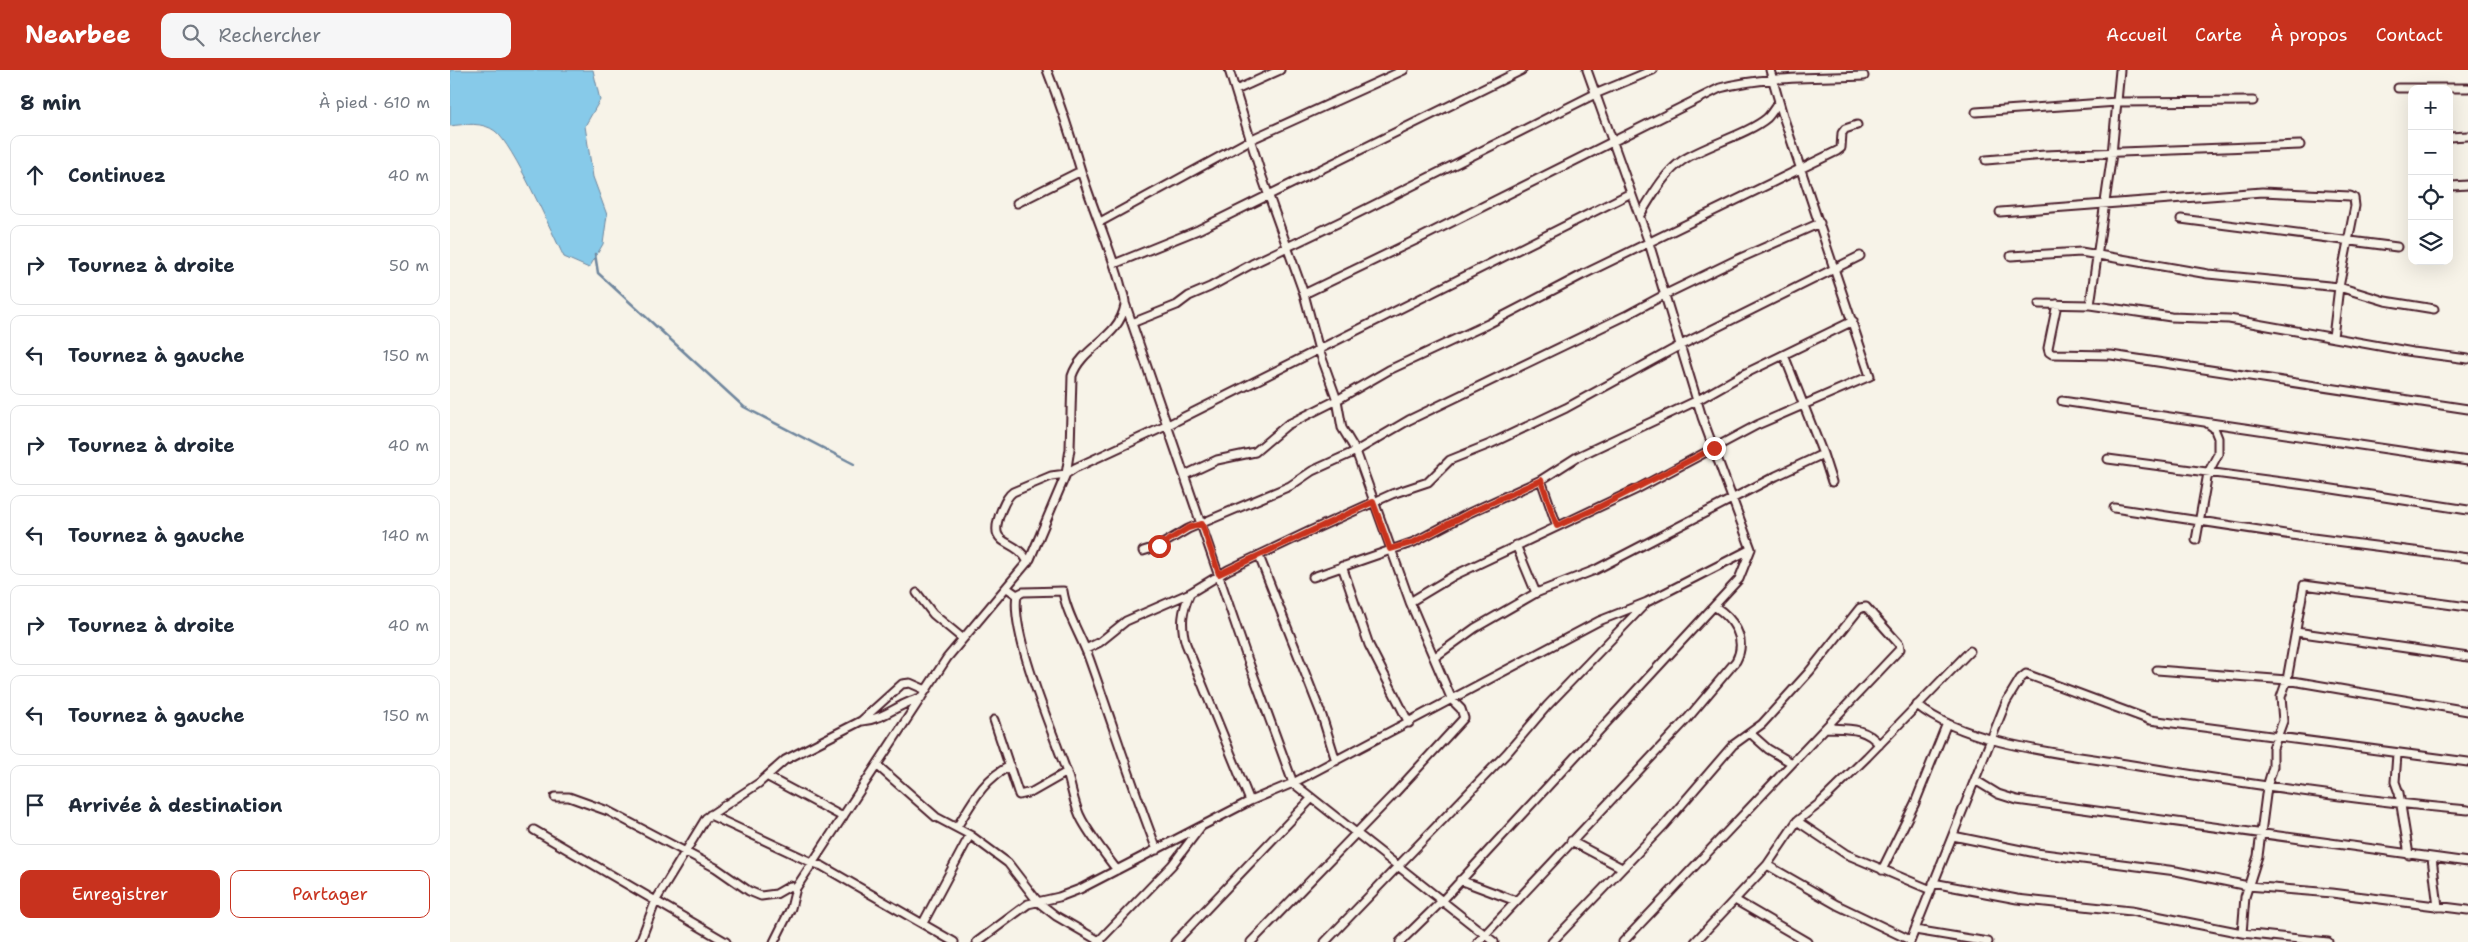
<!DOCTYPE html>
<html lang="fr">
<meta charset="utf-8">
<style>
body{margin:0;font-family:"Shantell Sans",sans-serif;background:#f6f6f7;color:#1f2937}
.controls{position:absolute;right:15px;top:15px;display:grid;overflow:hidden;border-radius:10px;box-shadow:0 5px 20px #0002}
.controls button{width:45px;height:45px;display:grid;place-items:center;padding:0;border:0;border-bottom:1px solid #e0e1e3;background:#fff;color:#1f2937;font:25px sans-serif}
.stop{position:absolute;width:15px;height:15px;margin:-11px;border:4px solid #c8321e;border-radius:50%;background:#fff}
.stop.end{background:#c8321e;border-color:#fff;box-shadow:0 1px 5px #0008}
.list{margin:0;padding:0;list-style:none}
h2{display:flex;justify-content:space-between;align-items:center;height:65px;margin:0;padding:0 20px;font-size:21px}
h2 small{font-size:16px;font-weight:400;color:#747a83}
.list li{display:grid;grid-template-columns:32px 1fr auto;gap:15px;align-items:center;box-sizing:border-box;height:80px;margin:0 10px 10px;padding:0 10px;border:1px solid #e0e1e3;border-radius:10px}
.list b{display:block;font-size:19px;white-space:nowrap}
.list em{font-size:16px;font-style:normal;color:#747a83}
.actions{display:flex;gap:10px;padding:15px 20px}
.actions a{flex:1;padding:11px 0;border:1px solid #c8321e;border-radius:10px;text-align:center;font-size:18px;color:#c8321e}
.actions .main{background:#c8321e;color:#fff}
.icon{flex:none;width:28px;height:28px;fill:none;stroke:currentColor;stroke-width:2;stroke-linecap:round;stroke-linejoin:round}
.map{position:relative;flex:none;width:2018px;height:872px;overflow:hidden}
header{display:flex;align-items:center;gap:30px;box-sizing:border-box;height:70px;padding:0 25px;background:#c8321e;color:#fff}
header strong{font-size:24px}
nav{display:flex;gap:28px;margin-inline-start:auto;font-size:18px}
.search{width:350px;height:45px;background:#f6f6f7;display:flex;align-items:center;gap:12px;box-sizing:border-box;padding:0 18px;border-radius:10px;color:#747a83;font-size:19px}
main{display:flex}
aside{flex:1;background:#fff}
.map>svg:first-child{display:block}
.water{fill:#87cae9;stroke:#6f869d}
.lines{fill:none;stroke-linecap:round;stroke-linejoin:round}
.stream{stroke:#6f869d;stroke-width:2.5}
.street-casing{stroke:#4a1f2b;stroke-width:11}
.street{stroke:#f7f3e8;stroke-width:7}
.route{stroke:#c8321e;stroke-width:6}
</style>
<header>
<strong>Nearbee</strong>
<div class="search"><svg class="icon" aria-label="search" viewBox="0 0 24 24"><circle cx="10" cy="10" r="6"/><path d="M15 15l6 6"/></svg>Rechercher</div>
<nav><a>Accueil</a><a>Carte</a><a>À propos</a><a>Contact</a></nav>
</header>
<main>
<aside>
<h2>8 min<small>À pied · 610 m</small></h2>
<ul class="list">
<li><svg class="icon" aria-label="ahead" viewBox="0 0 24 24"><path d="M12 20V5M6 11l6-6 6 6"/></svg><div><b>Continuez</b></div><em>40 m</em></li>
<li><svg class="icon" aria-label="right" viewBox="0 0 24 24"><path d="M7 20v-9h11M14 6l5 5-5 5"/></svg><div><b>Tournez à droite</b></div><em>50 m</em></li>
<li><svg class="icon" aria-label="left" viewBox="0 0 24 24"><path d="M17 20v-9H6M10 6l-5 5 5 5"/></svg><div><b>Tournez à gauche</b></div><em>150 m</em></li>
<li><svg class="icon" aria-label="right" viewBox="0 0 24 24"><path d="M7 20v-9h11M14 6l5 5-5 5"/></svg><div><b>Tournez à droite</b></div><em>40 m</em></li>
<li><svg class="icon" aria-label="left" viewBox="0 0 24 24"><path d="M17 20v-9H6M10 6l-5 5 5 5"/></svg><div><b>Tournez à gauche</b></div><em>140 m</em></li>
<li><svg class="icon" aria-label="right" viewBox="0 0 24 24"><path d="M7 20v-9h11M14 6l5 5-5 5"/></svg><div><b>Tournez à droite</b></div><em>40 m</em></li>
<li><svg class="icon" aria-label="left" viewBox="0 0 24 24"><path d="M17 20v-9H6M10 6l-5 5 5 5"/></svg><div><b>Tournez à gauche</b></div><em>150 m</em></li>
<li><svg class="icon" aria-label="arrive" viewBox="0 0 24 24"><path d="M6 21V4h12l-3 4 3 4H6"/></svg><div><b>Arrivée à destination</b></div></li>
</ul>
<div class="actions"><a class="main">Enregistrer</a><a>Partager</a></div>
</aside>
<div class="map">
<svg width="2018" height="872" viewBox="0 0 2018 872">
<rect width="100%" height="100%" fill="#f7f3e8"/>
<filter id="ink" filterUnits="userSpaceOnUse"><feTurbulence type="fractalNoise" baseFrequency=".02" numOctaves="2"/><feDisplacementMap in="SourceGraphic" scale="10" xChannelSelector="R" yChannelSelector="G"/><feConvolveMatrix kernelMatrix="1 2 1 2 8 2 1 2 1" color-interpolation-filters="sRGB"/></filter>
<g filter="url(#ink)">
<path class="water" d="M0 0H143L150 30 135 56 143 107 157 145 153 174 139 198 114 187C102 163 63 74 45 61 33 52 15 54 0 56Z"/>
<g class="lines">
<path class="stream" d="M145 184 148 203 294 337 404 394"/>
<defs>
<path id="street" d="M779 0 811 104 854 224 869 280 887 330 892 358 906 381 960 532 1002 630 1011 639 1014 648 945 723 801 872
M1948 18H2018
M786 20 830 0
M1526 42 1667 32 1803 31
M1999 67 2018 66
M1536 90 1595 85 1850 75
M2002 116 2018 115
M567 133 631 101
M1550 142 1812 122 1900 126 1904 128 1905 136 1889 217 1883 267
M1190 145C1202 126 1214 103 1233 90 1257 75 1298 64 1317 48 1321 44 1325 37 1329 32
M1731 149 1947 177
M650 152 802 69 954 0
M1561 186 1631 182 1758 204 1889 217 1935 231 1984 239
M664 194 748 160 1072 0
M854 224 968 169 1270 18C1316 6 1366 8 1414 6
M675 233 795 582 843 713 1149 551 1197 532 1301 479
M1589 234 1640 235 1721 247 1779 249 1963 282 2018 289
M1607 234 1598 278 1599 282 1602 284 1661 285 2018 339
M1640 235 1662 84 1670 0
M682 253 727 235 739 226 760 217 802 194 898 148 1145 24 1203 0
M1334 285 1373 384 1382 412
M1612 331 2018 391
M1658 389 1863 416 2018 440
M735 405 767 390 805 382 837 355 887 330 939 300 1038 254 1134 204 1387 81 1391 78 1392 63 1395 59 1407 55
M1091 410 1107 456
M1664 438 1855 467 2018 488
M1746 470 1758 403 1768 384V368L1764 358 1757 353
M1066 475 1086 523
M693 481 709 476 738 459 840 416 862 401 906 381 959 350 1175 246 1214 225 1286 190 1370 153
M809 486 872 646 886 691
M578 492C564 465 536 480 551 441 554 434 557 426 563 422L601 406 616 404 625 398 718 355 1181 123
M892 496 919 575 959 653
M863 507 964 472 1019 443 1091 410 1127 387 1246 331 1292 305 1403 251
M557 518 567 525 573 522 613 521C616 543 631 566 639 588 662 652 682 716 707 780
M467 523 483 544 512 568
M740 523C732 541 730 555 736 574L800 731
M567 525C560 563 602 660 616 700 622 716 623 734 632 750 642 768 655 784 667 800
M960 532 1005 505 1187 419 1307 355 1420 306 1334 49 1320 0
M1846 562 2018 587
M636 579 650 572 676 551 740 523 778 500 860 461 942 424 978 412 1000 390 1040 374 1116 338 1231 275 1410 186
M985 587 1025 558 1086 523 1145 500 1326 406 1373 384
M1707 600 1837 610 2018 641
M1467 635C1516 675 1615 684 1676 694 1790 713 1903 730 2018 740
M544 650 569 725 582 722 617 702
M412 651C436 649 450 632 471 628
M1377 658C1396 659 1417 657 1429 675
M1300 663 1318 679 1342 693
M1947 684 1945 712 1949 723 1959 785
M428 696 486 747 520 765 558 793 588 832 606 846 651 872
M318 707 393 747
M1525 710 1548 724 1567 730 2018 792
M105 727H119L158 741 266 798 299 821 311 826 326 824 340 816 346 818
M260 745 363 793 372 796 504 872
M1347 751 1396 784 1481 820
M507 757C522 733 533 709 560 696
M84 760 276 872
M1503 766 1586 783 1726 801 1798 816 1882 823 2018 840
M1121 771 1172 798
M1982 788 1988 837
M1317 795 1387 835 1460 870
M1432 800 1465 733 1497 653
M1010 810 1066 831
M1483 813 1567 829 1681 841 1792 863 1878 872
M1285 830 1357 872
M473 853 520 765
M1465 860 1538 872
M1792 863 1795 827 1808 786 1817 717 1823 697V678L1833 651 1831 627 1837 610 1854 515 2018 537
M190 872 206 830 256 748 309 713 335 690 411 651 452 614 460 613 476 620
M324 872 341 838 346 818 497 588 580 489 616 404 620 379 622 306C632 276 669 269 675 235 676 228 671 219 670 213 659 175 643 139 631 101 621 67 610 33 597 0
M527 872 578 834 609 827 630 819 800 731 843 713 1044 872
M648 872 722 795 750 758
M725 872 861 729
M875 872 1057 683 1097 636 1195 534
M950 872 992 831 1289 509 1301 479 1252 347 1199 173 1137 0
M1028 872 1238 648 1286 591C1298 569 1283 548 1264 536
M1102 872 1215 754 1283 675 1312 654 1359 602 1410 538 1416 537 1449 574 1450 579 1173 872
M1245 872 1317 795 1347 751 1370 733 1417 687 1520 581
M1460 872 1556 632 1570 609 1576 604 1700 650 2018 692"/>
</defs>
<use href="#street" class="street-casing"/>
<use href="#street" class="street"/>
</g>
</g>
<g class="lines" filter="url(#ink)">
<path class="route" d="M709 476 738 458 752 454 769 504 923 432 940 479 964 472 1019 443 1091 410 1107 456 1145 439 1264 378"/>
</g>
</svg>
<div class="controls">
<button>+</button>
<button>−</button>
<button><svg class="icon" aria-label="locate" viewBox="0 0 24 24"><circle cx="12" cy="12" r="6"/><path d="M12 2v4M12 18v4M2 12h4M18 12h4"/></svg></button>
<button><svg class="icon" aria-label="layers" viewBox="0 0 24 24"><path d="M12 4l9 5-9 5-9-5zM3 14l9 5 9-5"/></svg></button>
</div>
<div class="stop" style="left:709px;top:476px"></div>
<div class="stop end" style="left:1264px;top:378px"></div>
</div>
</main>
